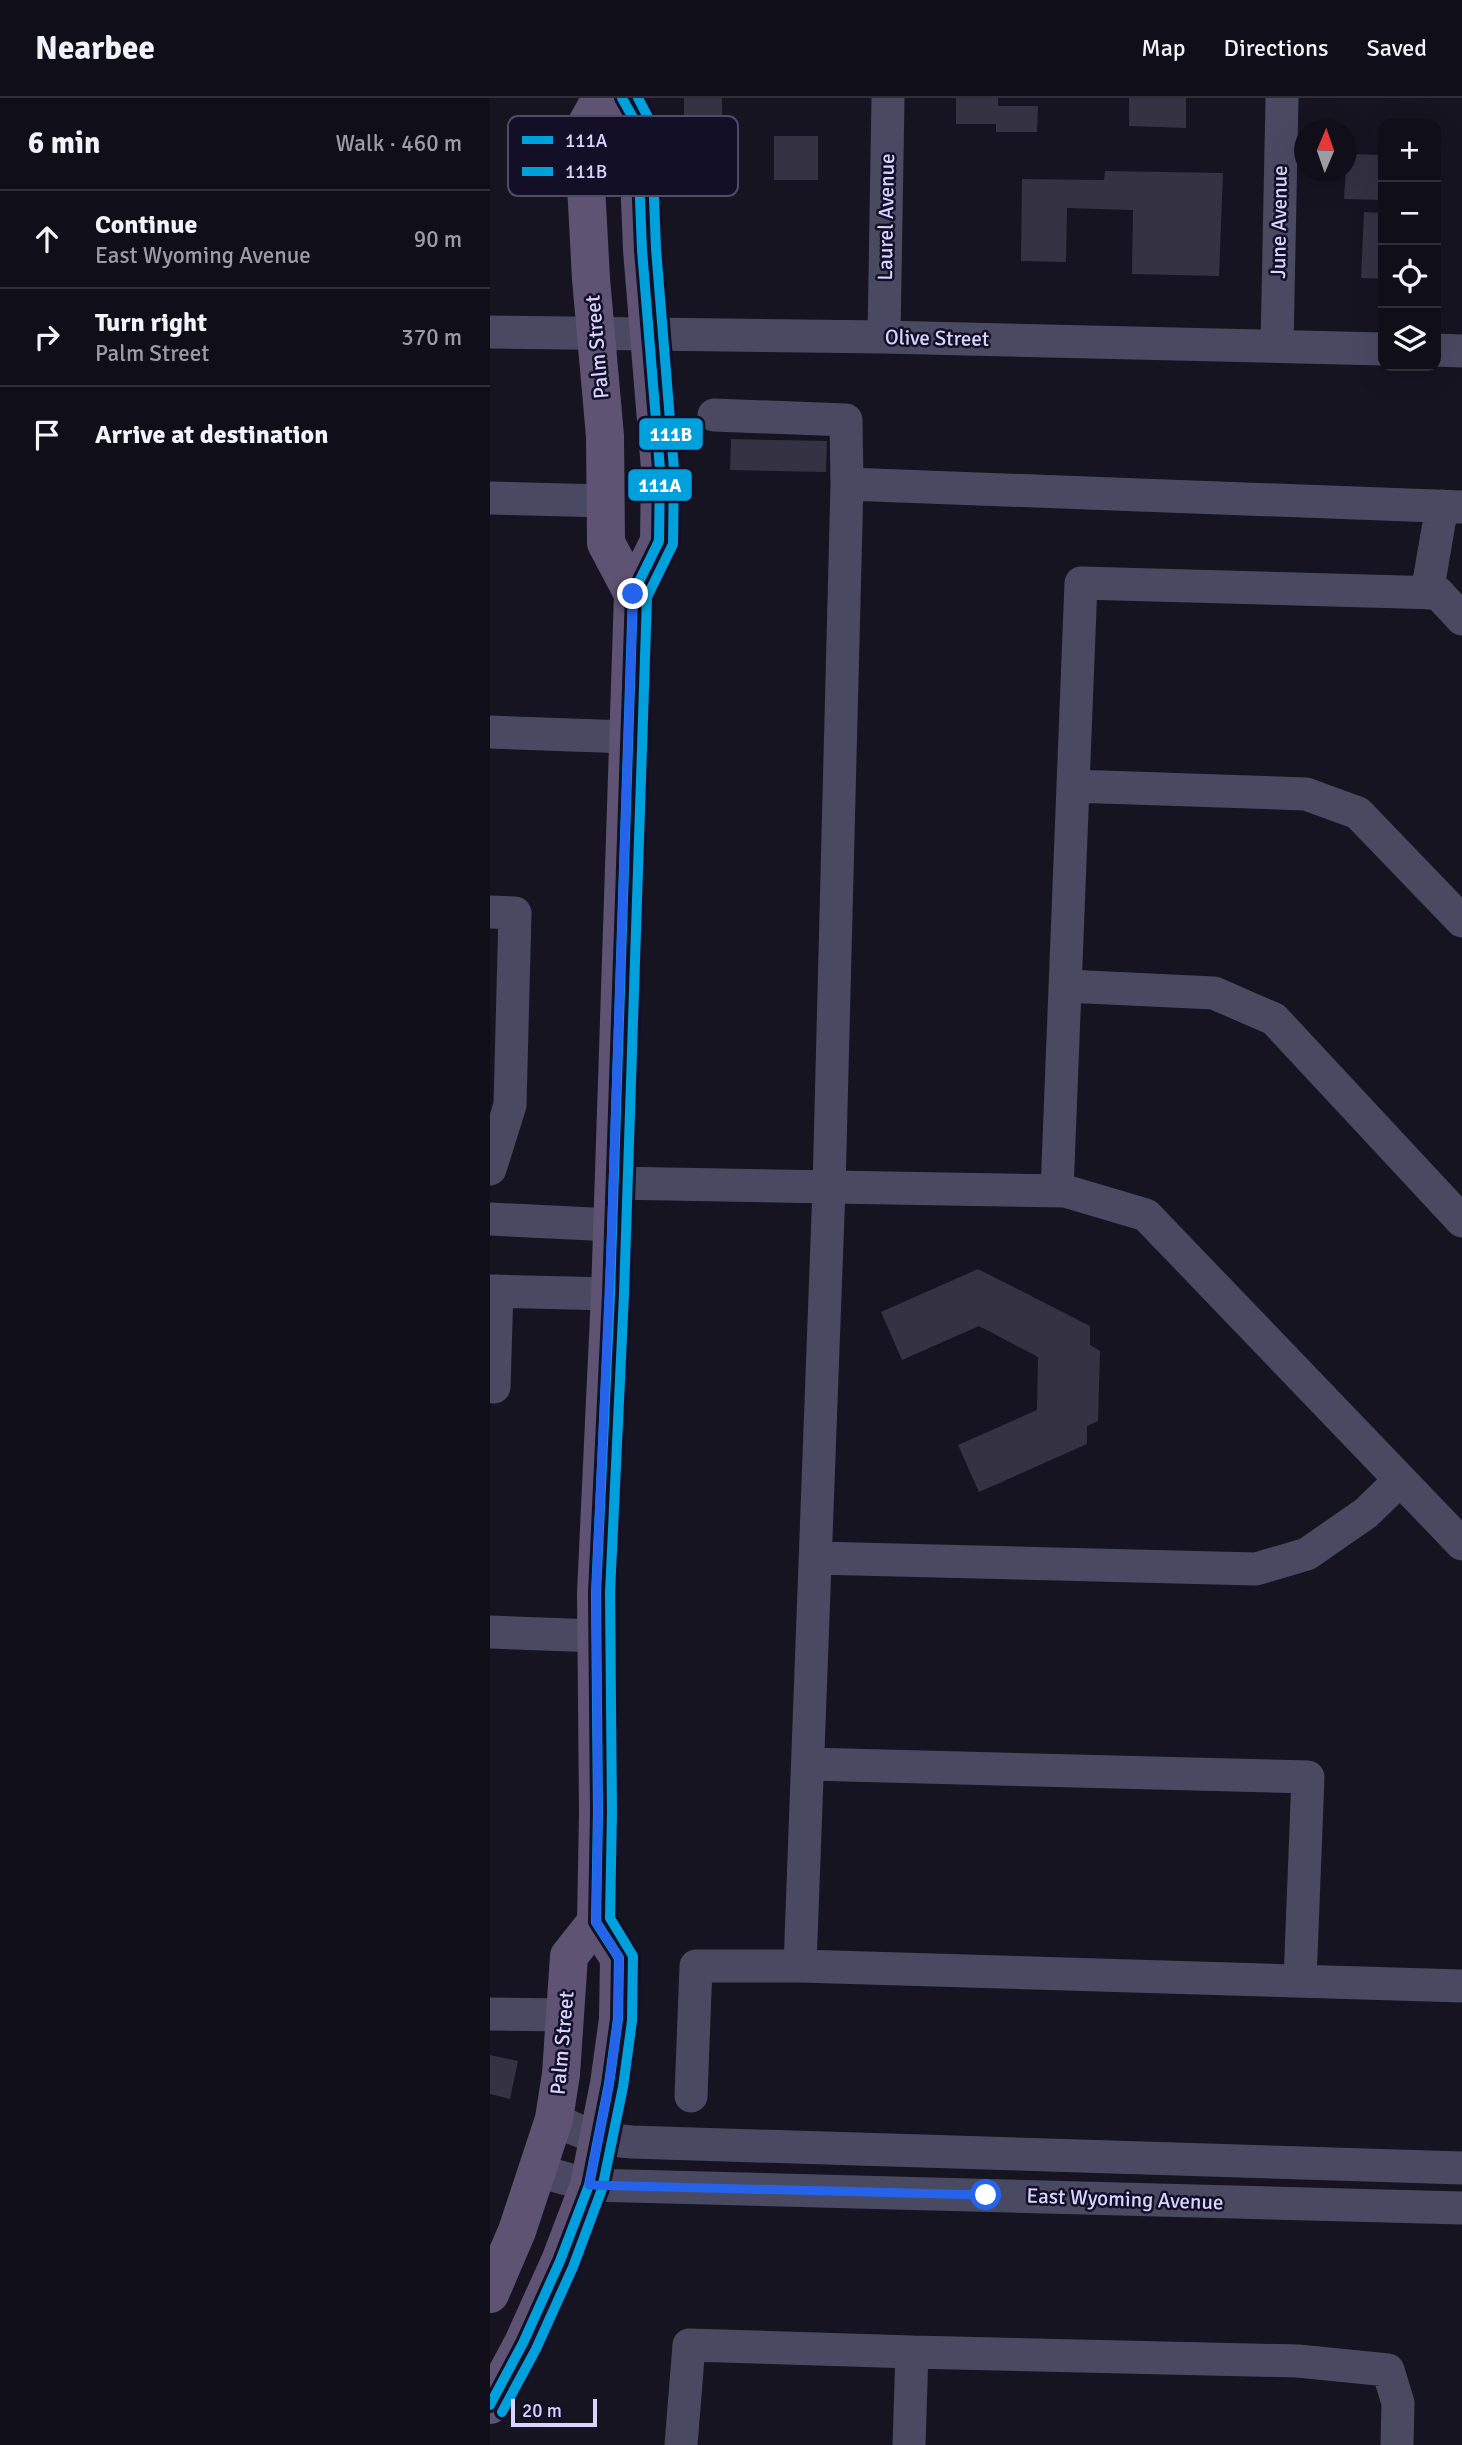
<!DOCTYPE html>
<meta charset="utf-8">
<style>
body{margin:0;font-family:Signika,sans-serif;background:#1e1d26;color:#f1f3f6}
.controls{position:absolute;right:21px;top:21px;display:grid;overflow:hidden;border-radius:14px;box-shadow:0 7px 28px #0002}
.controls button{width:63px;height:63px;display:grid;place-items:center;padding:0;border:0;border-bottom:2px solid #302f38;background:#100f19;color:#f1f3f6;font:35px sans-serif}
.compass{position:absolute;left:804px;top:21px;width:63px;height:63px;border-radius:50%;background:#100f19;box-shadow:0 7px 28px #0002;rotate:2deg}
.scale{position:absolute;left:21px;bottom:18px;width:86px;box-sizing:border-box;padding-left:7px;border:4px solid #d9d4ff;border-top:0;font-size:19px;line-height:24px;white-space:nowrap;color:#d9d4ff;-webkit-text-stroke:5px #130f26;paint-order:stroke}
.stop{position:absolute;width:21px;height:21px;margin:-16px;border:5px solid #2563eb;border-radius:50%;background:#fff}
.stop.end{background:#2563eb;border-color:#fff;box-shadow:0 2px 7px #0008}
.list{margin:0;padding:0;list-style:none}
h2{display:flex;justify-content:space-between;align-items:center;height:91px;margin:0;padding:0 28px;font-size:30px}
h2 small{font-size:23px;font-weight:400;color:#9c9ca2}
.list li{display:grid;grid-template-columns:46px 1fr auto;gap:21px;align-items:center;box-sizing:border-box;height:98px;padding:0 28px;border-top:2px solid #302f38}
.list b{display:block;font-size:26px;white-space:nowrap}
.list p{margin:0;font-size:23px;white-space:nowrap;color:#9c9ca2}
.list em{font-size:23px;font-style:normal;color:#9c9ca2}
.icon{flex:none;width:38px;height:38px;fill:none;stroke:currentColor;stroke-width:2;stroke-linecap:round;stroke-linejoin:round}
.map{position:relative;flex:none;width:972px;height:2347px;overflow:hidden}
header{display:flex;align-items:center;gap:42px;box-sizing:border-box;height:98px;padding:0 35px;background:#100f19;border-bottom:2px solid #302f38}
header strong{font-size:33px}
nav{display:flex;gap:38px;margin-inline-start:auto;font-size:24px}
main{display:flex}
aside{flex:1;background:#100f19}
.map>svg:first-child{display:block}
.building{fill:#343243}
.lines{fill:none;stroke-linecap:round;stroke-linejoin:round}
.minor{stroke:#4a4962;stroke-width:33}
.major{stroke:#5e5373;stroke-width:38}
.bus-1-casing{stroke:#130f26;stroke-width:16}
.bus-2-casing{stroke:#130f26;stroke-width:16}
.bus-1{stroke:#00a0dc;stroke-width:10}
.bus-2{stroke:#00a0dc;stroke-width:10}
.route{stroke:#2563eb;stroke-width:9}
.labels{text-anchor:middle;stroke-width:5;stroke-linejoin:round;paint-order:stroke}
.street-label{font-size:21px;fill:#d9d4ff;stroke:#130f26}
.key{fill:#130f26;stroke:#4e4a67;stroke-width:2}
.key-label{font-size:19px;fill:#d9d4ff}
.line-badge{stroke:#130f26;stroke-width:2.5}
.badge-label{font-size:19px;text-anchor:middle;font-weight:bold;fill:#fff}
</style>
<header>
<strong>Nearbee</strong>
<nav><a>Map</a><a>Directions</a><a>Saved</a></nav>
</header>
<main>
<aside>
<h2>6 min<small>Walk · 460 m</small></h2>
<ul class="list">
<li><svg class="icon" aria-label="ahead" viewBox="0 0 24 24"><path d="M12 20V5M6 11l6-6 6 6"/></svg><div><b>Continue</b><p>East Wyoming Avenue</p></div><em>90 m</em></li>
<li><svg class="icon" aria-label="right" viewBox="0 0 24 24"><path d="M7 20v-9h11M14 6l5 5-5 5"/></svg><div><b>Turn right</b><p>Palm Street</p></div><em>370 m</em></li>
<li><svg class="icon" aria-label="arrive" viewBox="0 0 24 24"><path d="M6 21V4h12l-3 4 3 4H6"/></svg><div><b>Arrive at destination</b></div></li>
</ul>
</aside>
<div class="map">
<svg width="972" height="2347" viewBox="0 0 972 2347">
<rect width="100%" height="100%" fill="#161421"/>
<path class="building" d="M194 0H232L233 87H194Z
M466 0H508V8H548L547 34H506V26H466Z
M639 0H696V30L639 28Z
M284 38H328V82H284Z
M857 56 893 57V102L854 101Z
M615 73 733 75 729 178 642 176 643 112 577 110 576 164 531 163 532 81 614 82Z
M874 114 893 115V181L871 180Z
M241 341 337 343 336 374 240 372Z
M488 1171 600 1228V1247L610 1253 608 1323 597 1328V1346L489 1394 468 1347 547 1312 548 1259 489 1228 412 1262 391 1214Z
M0 1957 28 1963 20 2001 0 1996Z"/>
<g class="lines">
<path class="minor" d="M0 234 394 239 893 251
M394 239 398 0
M787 248 792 0
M946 252 972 253
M224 317 356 322 357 386
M0 400 117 403
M972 409 357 386 339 1090 310 1868 972 1888
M937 495 952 408
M0 634 138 639
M583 688 816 696 868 715 972 823
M0 814 25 815 20 1007 0 1071
M576 888 724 895 784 921 972 1123
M123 1085 575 1093 656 1117 972 1446
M567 1093 591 485 948 495 972 521
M0 1121 122 1127
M0 1193 120 1196
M4 1289 7 1193
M325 1460 766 1471 817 1456 876 1415 910 1382
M0 1534 107 1538
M318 1666 818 1679 810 1883
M0 1916 76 1917
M201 1998 206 1868H310
M64 2021C89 2035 114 2042 142 2044L972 2070
M48 2073 99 2087 972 2110
M191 2347 199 2247 422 2254 808 2263 898 2272 908 2305 907 2347
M419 2347 422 2254"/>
<path class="major" d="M111 0 97 25 96 87 101 181 115 338 116 445 143 496
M0 2196 27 2133 64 2021 71 1976 79 1858 106 1824
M0 2307 33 2245 70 2163 99 2087 119 1986 128 1921 129 1860 106 1824 108 1714 106 1495 120 1196 143 496 169 443 170 371 152 152 147 27 132 0"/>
<defs>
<path id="bus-1" d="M0 2307 33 2245 70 2163 99 2087 119 1986 128 1921 129 1860 106 1824 108 1714 106 1495 120 1196 143 496 169 443 170 371 152 152 147 27 132 0"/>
<path id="bus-2" d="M12 2314 46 2251 83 2169 112 2091 133 1989 142 1923 143 1858 120 1820 122 1714 120 1495 134 1196 157 499 183 446 184 371 166 151 161 25 148 0"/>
</defs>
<use href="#bus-1" class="bus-1-casing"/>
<use href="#bus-2" class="bus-2-casing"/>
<use href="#bus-1" class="bus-1"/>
<use href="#bus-2" class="bus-2"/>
</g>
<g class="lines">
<path class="route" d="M143 496 121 1150 106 1495 108 1714 106 1824 129 1860 128 1921 119 1986 99 2087 496 2097"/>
</g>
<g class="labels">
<g class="street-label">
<text transform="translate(396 119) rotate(-89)" y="7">Laurel Avenue</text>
<text transform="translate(789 124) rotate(-89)" y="7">June Avenue</text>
<text transform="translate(447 240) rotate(1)" y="7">Olive Street</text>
<text transform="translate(107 249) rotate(-95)" y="7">Palm Street</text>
<text transform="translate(72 1945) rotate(-85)" y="7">Palm Street</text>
<text transform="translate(635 2101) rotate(2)" y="7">East Wyoming Avenue</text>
</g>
</g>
<rect x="18" y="18" width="230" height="80" rx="10" class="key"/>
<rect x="32" y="38" width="31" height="8" fill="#00a0dc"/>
<rect x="32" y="69" width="31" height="9" fill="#00a0dc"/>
<g class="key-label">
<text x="75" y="49">111A</text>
<text x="75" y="80">111B</text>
</g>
<g class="line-badge">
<rect x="148" y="319" width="66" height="34" rx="7" fill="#00a0dc"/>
<rect x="137" y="370" width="66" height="34" rx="7" fill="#00a0dc"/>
</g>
<g class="badge-label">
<text x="181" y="343">111B</text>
<text x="170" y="394">111A</text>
</g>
</svg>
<div class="controls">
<button>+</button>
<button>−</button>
<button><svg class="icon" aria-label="locate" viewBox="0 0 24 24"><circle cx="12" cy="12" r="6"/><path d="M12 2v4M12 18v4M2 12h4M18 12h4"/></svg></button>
<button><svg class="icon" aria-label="layers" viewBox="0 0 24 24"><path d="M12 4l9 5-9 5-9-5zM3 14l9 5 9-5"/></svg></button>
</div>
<svg class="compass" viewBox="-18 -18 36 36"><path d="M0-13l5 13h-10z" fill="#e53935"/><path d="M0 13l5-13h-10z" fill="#9c9ca2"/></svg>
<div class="scale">20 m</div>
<div class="stop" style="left:496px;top:2097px"></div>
<div class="stop end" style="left:143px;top:496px"></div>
</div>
</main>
